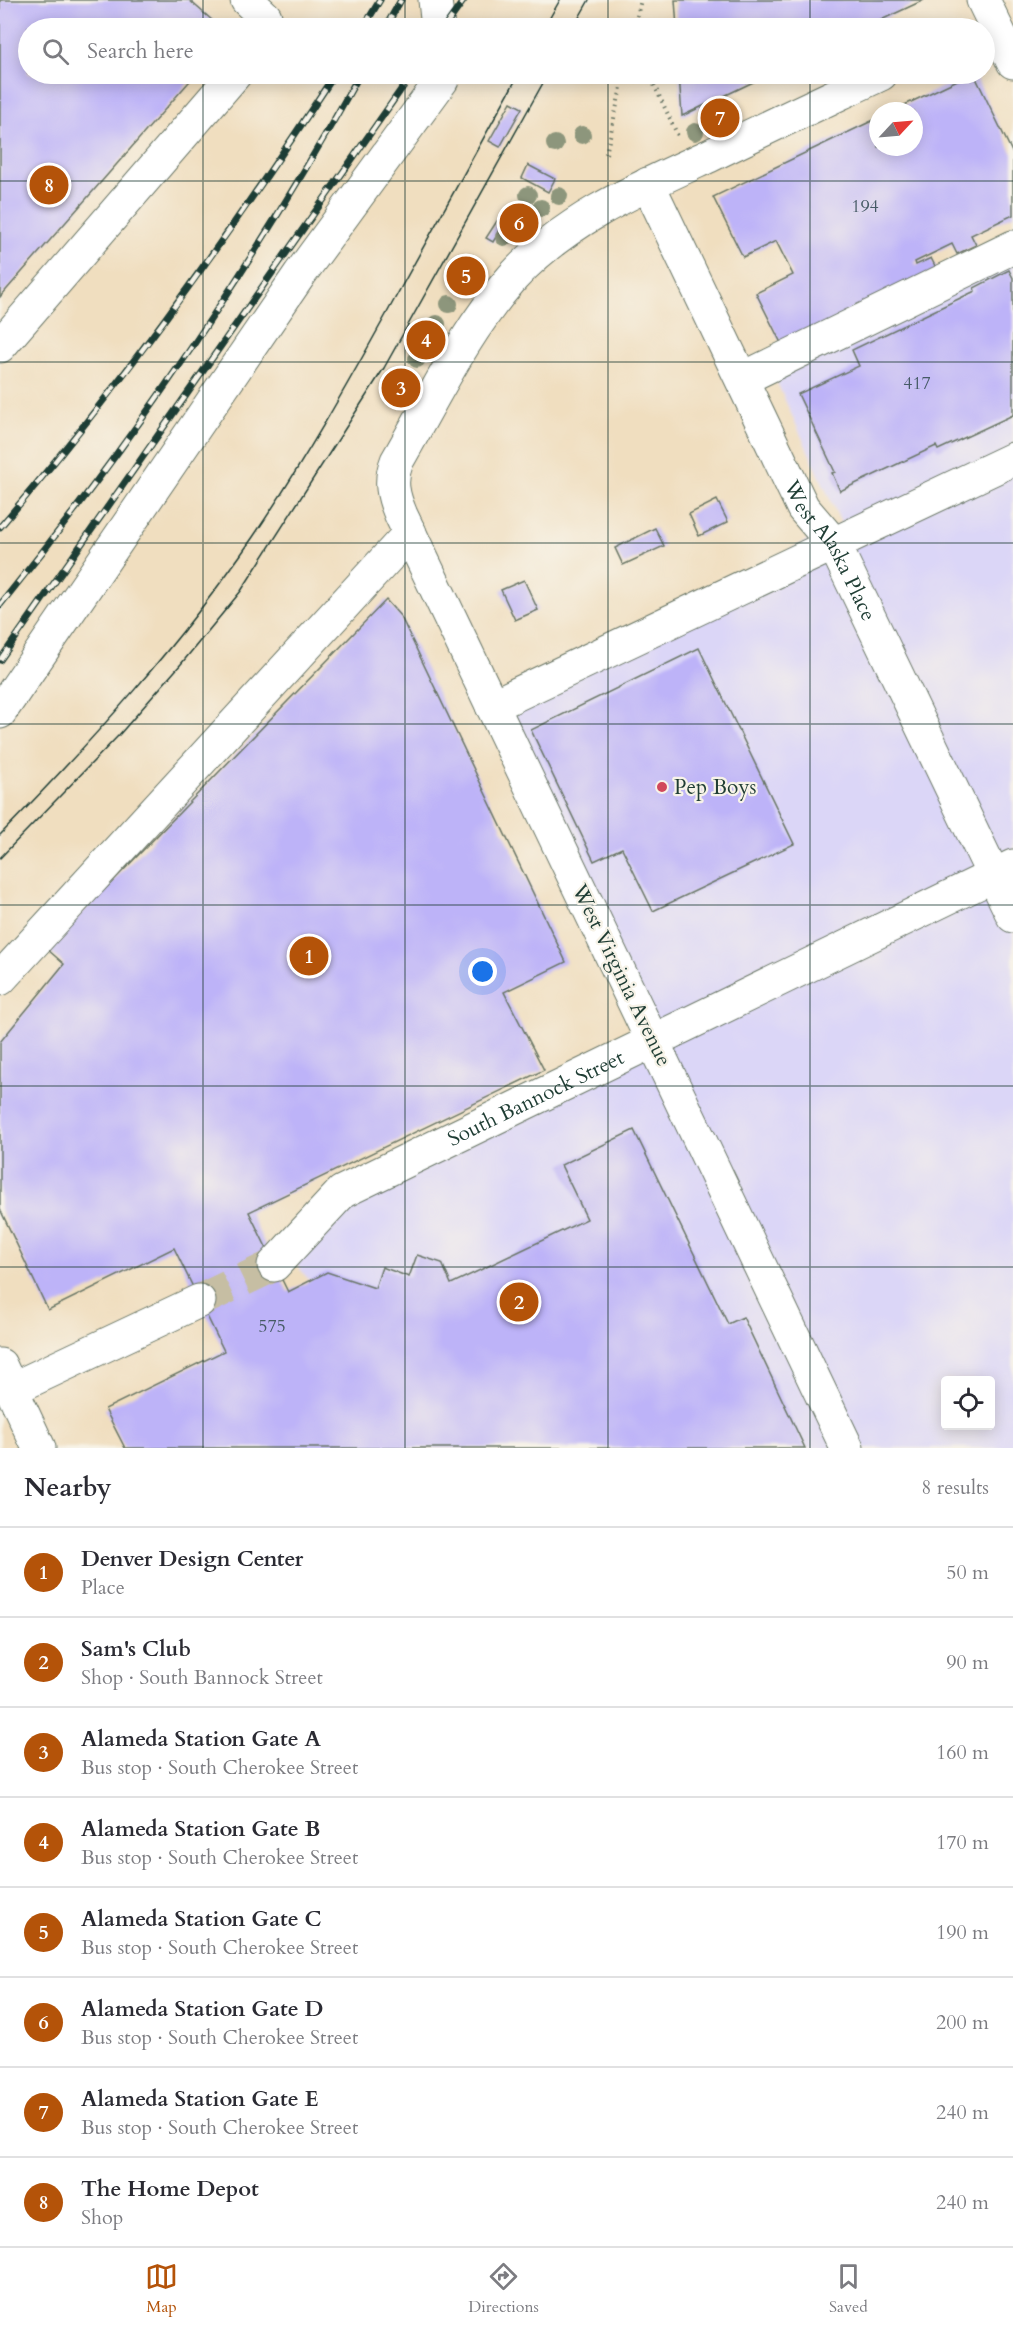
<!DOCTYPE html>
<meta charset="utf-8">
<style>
body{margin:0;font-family:Cardo,serif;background:#f2f2f3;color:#2b2b33}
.controls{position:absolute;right:18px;bottom:18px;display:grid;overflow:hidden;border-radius:6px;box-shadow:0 3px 15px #0003}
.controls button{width:54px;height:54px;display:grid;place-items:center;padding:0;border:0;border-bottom:2px solid #e1e1e2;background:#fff;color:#2b2b33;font:30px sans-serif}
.compass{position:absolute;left:869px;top:102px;width:54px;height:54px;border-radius:50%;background:#fff;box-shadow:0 3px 15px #0003;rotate:64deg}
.you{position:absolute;left:483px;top:972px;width:21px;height:21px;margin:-15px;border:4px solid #fff;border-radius:50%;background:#1a73e8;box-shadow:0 0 0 9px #1a73e833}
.badge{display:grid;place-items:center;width:39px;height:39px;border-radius:50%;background:#b45309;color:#fff;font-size:20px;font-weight:700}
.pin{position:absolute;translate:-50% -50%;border:3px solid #fff;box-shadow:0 2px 6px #0006}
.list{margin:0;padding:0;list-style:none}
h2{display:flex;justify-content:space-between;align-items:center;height:78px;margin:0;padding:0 24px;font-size:26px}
h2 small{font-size:20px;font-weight:400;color:#7c7c81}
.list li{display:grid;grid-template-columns:39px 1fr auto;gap:18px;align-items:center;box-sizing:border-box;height:90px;padding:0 24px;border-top:2px solid #e1e1e2}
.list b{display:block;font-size:22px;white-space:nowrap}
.list p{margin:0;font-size:20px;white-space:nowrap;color:#7c7c81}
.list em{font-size:20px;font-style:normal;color:#7c7c81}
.icon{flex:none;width:33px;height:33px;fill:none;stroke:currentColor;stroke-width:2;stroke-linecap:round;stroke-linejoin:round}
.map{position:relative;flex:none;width:1013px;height:1448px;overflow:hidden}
.search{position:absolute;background:#fff;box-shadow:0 3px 15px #0003;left:18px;right:18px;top:18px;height:66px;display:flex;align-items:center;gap:15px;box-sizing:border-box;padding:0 21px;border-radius:33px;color:#7c7c81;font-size:22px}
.sheet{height:798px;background:#fff}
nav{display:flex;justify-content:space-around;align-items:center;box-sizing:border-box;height:84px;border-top:2px solid #e1e1e2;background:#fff;font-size:16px;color:#7c7c81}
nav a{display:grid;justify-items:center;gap:3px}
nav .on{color:#b45309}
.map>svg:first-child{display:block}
.built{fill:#dbd6f7;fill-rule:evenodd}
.building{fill:#bdb3f8}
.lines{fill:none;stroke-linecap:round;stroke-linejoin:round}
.minor-tunnel{stroke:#c6bea3;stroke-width:33;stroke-dasharray:33 16;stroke-linecap:butt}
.minor-casing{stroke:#687565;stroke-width:35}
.path{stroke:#687565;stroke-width:4;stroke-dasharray:1.5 4.5;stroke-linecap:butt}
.minor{stroke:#fff;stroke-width:33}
.tram{stroke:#1f3d34;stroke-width:1.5}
.rail-casing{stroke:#1f3d34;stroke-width:7}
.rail{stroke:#f7f3e8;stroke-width:4.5;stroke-dasharray:14;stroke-linecap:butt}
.tree{fill:#8d967b}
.grid{fill:none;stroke:#1f3d34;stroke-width:1.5;stroke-opacity:0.55}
.poi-dot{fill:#d1495b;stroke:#f7f3e8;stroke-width:2}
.labels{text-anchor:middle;stroke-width:4.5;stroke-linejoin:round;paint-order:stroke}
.number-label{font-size:18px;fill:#465a65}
.street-label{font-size:21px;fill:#1f3d34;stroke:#f7f3e8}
.poi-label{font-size:21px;fill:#1f3d34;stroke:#f7f3e8;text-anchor:start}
</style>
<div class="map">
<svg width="1013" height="1448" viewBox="0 0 1013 1448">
<rect width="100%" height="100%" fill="#f7f3e8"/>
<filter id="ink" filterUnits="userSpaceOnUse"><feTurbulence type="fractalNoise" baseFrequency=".0167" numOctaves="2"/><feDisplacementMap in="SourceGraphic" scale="12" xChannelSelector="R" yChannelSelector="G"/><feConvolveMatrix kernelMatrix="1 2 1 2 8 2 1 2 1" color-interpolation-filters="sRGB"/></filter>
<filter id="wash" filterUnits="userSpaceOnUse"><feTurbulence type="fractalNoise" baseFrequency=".008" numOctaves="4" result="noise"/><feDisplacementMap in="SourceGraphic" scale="24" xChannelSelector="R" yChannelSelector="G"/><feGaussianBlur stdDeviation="1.35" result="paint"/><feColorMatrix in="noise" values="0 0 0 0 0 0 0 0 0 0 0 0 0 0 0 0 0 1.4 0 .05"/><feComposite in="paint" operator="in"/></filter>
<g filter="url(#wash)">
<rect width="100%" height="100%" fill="#f0debf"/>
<path class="built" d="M1013 261V1448H374L310 1281 286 1253 342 1192 652 1041 492 706 841 523 774 376ZM946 1380H990V1426H946Z"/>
<g id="blocks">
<path class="building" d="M0 0H189L221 28H28V74H196L0 297Z
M675 0H924L864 28H677Z
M679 74H770L682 116Z
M970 74H974L1013 154V215L971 235 976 245 957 254 952 244 915 262 916 265 931 258 939 274 784 349 756 293 793 275 776 241 743 257 713 197 878 118V147H914V111H892Z
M511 102 522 108 500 147 489 141Z
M528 165 555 179 548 192 522 178Z
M497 221 503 225 493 242 486 238Z
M1009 270 1013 278V415L938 450 936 446 840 491 832 473 835 472 798 394 859 366 852 350 975 291 974 288Z
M396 375 402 379 392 396 386 392Z
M717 500 728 522 699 536 689 514Z
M655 528 664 546 623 565 615 548Z
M524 580 538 610 515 620 501 590Z
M386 600 401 617 566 962 504 992 544 1070 249 1212 288 1292 327 1272 375 1288 382 1267 409 1277 417 1255 442 1263 451 1284 587 1219 561 1165 634 1130 728 1324 743 1317 805 1448H125L105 1409 224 1351 174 1248 48 1310 0 1209V1042L64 964 47 949Z
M699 648 794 844 653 911 622 848 594 861 531 730Z"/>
</g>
</g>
<g filter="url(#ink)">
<use href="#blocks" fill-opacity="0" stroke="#687565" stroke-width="1.5"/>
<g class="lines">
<path class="minor-tunnel" d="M199 1301 274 1265"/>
<defs>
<g id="minor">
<path d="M247 0 265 17 267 28"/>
<path d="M435 0 438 28"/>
<path d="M983 0 1013 62"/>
<path id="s1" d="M648 184 803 508 834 544 1013 916"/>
<path d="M0 346 235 74"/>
<path d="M742 379 1013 247"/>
<path d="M492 706 1013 459"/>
<path d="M0 712 300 274 442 80 441 74"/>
<path d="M0 979 410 533"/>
<path id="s2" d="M274 1265 342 1192 1013 866"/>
<path d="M0 1365 39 1448"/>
<path d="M12 1389 199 1301"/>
<path d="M847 1448 401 515C393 496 389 481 397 461 433 399 465 331 513 277 566 219 639 188 709 156 766 128 824 101 881 74"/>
</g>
</defs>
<use href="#minor" class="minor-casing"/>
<path class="path" d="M634 28 641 0
M649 74 679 138
M606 154 624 74"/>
<use href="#minor" class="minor"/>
<path class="tram" d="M544 28 560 0
M573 28 589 0
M0 835C90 743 180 644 253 537 304 462 349 382 393 302 435 226 477 150 519 74
M0 858 119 735 181 664 241 591 384 368 548 74"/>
<defs>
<path id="rail" d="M363 28 380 0
M385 28 401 0
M444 28 464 0
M0 527C123 384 232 231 335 74
M0 605C135 439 256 261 360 74
M0 660 412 74"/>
</defs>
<use href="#rail" class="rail-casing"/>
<use href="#rail" class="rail"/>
</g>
<g class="tree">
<circle cx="695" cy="132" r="9"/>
<circle cx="582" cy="135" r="9"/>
<circle cx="555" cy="144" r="9"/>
<circle cx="528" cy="195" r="9"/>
<circle cx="559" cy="196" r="9"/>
<circle cx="541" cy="208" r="9"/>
<circle cx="520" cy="224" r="9"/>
<circle cx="504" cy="237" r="9"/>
<circle cx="449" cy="304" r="9"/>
<circle cx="437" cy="324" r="9"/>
<circle cx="427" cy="341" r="9"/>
<circle cx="417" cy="359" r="9"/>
</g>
</g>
<path class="grid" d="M203 0V28M405 0V28M608 0V28M810 0V28M203 74V1448M405 74V1448M608 74V1448M810 74V1448M0 181H1013M0 362H1013M0 543H1013M0 724H1013M0 905H1013M0 1086H1013M0 1267H1013"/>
<circle class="poi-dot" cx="662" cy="787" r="6"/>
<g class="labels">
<g class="number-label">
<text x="865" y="212">194</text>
<text x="917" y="389">417</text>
<text x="272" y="1332">575</text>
</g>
<g class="street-label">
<text dy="7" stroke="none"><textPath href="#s1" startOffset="410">West Alaska Place</textPath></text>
<text transform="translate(622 975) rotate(64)" y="7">West Virginia Avenue</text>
<text dy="7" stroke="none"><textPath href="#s2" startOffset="315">South Bannock Street</textPath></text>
</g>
<g class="poi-label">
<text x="674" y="794">Pep Boys</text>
</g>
</g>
</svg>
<div class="controls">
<button><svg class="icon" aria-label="locate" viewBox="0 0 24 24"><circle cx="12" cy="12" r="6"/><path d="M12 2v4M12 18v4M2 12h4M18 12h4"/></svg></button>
</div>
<svg class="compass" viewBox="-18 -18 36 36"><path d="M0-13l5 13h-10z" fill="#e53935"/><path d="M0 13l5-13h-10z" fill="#7c7c81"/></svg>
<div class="you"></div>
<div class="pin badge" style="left:309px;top:956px">1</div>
<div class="pin badge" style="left:519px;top:1302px">2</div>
<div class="pin badge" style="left:401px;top:388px">3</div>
<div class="pin badge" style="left:426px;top:340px">4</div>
<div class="pin badge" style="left:466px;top:276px">5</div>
<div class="pin badge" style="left:519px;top:223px">6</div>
<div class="pin badge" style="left:720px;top:118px">7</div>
<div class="pin badge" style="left:49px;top:185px">8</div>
<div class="search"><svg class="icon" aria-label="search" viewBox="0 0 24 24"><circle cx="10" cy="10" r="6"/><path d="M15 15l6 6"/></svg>Search here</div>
</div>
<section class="sheet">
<h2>Nearby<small>8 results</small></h2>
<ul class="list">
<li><span class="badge">1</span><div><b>Denver Design Center</b><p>Place</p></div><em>50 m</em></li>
<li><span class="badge">2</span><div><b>Sam's Club</b><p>Shop · South Bannock Street</p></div><em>90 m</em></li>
<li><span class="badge">3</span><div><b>Alameda Station Gate A</b><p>Bus stop · South Cherokee Street</p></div><em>160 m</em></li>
<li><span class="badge">4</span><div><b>Alameda Station Gate B</b><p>Bus stop · South Cherokee Street</p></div><em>170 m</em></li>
<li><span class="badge">5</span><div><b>Alameda Station Gate C</b><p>Bus stop · South Cherokee Street</p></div><em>190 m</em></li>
<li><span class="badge">6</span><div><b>Alameda Station Gate D</b><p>Bus stop · South Cherokee Street</p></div><em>200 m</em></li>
<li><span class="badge">7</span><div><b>Alameda Station Gate E</b><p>Bus stop · South Cherokee Street</p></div><em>240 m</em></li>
<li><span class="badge">8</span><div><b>The Home Depot</b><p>Shop</p></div><em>240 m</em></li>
</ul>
</section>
<nav>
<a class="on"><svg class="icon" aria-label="map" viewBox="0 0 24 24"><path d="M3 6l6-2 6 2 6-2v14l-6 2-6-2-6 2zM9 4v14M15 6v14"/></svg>Map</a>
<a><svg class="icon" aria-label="directions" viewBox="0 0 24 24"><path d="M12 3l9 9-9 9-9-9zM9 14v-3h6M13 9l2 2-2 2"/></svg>Directions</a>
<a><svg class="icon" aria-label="saved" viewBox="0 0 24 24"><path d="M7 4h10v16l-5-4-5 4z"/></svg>Saved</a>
</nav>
